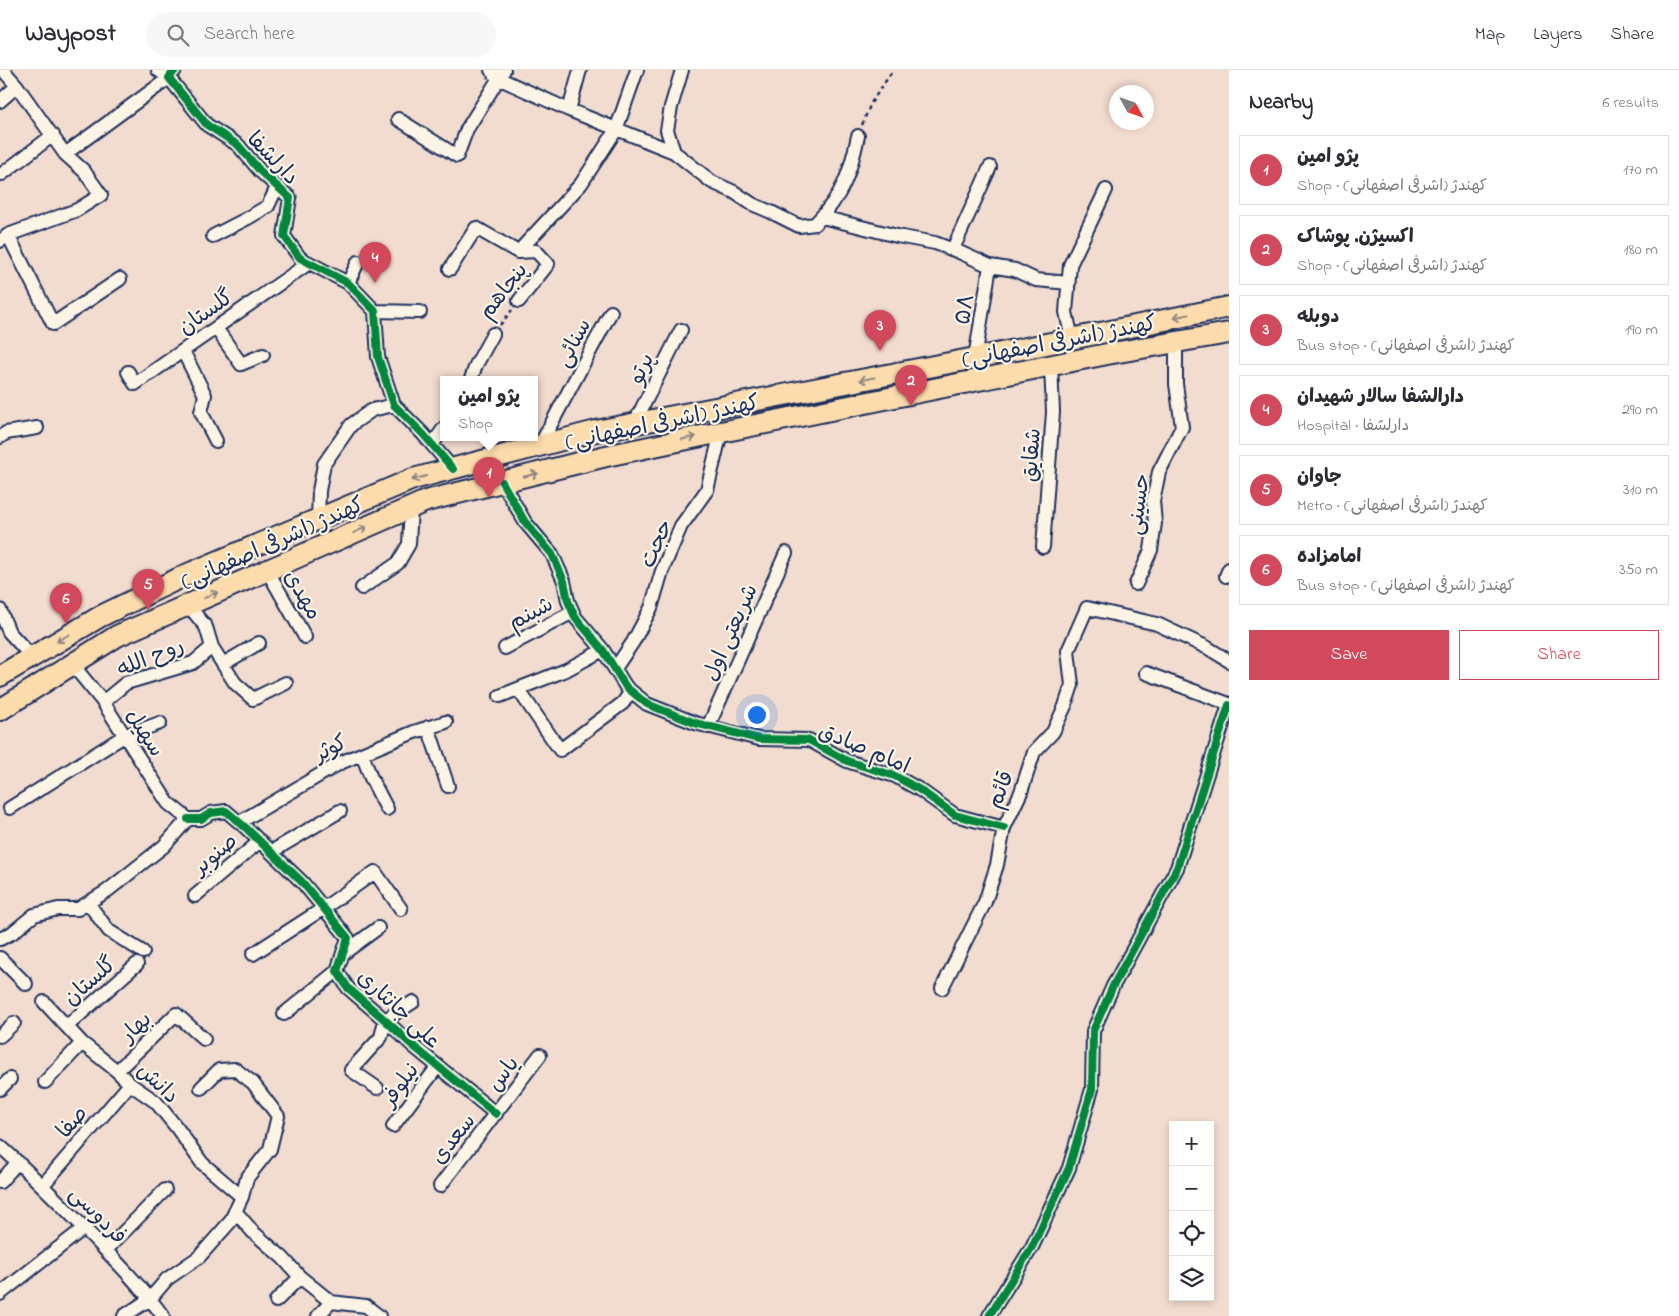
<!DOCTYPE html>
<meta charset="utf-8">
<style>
body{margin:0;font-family:"Indie Flower","Playpen Sans Arabic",sans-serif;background:#f7f7f7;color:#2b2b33}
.controls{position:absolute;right:15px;bottom:15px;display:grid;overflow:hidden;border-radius:0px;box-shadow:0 2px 8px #0003}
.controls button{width:45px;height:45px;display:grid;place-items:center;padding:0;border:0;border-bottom:1px solid #e1e1e2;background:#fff;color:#2b2b33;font:25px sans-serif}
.compass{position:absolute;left:1109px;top:15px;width:45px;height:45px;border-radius:50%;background:#fff;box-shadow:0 2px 8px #0003;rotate:130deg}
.you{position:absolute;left:756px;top:644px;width:18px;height:18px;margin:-12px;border:4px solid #fff;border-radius:50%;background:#1a73e8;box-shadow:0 0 0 8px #1a73e833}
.badge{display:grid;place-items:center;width:32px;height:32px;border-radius:50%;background:#d1495b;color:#fff;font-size:16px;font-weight:700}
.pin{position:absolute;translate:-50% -41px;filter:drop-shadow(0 1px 2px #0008)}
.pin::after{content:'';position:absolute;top:26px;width:18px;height:15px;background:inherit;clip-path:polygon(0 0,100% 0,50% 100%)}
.popup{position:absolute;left:440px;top:306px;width:98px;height:65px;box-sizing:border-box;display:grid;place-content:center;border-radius:0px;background:#fff;filter:drop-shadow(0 1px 4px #0005);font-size:16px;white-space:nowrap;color:#7c7c81}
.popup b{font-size:19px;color:#2b2b33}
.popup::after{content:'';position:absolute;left:50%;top:100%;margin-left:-10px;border:10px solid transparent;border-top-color:#fff}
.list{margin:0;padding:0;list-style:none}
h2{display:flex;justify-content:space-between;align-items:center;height:65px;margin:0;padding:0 20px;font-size:21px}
h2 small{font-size:16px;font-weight:400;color:#7c7c81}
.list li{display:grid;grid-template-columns:32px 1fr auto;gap:15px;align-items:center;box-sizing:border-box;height:70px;margin:0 10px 10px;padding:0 10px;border:1px solid #e1e1e2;border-radius:0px}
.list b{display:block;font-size:19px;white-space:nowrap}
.list p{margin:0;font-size:16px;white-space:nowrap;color:#7c7c81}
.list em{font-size:16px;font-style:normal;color:#7c7c81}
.actions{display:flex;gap:10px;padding:15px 20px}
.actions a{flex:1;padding:11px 0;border:1px solid #d1495b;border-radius:0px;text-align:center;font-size:18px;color:#d1495b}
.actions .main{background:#d1495b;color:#fff}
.icon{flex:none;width:28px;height:28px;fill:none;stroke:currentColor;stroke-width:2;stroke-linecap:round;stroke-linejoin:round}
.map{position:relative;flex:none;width:1229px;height:1246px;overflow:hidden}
header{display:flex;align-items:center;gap:30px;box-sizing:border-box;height:70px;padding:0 25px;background:#fff;border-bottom:1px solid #e1e1e2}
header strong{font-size:24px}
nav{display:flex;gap:28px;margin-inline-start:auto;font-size:18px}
.search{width:350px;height:45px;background:#f7f7f7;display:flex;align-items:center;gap:12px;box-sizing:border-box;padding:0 18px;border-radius:28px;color:#7c7c81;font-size:19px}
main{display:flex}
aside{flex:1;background:#fff}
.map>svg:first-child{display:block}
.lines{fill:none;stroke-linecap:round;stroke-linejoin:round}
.street-casing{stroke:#1b2f5e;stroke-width:16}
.primary-casing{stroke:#1b2f5e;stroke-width:24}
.path{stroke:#1b2f5e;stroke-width:2.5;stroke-dasharray:4 4;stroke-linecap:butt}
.street{stroke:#fcf5e5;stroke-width:12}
.primary{stroke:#fcdcac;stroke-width:20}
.cycleway-casing{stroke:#fcf5e5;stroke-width:11}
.cycleway{stroke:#00873e;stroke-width:8}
.oneway{stroke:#8c8685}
.labels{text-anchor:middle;stroke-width:4.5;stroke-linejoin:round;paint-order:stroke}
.street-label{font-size:22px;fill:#1b2f5e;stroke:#fcf5e5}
</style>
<header>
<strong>Waypost</strong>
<div class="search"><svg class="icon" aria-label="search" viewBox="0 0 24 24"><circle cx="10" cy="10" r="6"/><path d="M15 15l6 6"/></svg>Search here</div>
<nav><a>Map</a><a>Layers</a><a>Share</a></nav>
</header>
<main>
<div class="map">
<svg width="1229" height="1246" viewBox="0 0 1229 1246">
<rect width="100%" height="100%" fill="#f2dccf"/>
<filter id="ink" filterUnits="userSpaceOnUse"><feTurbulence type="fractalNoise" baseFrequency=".02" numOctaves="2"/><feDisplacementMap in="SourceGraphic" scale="10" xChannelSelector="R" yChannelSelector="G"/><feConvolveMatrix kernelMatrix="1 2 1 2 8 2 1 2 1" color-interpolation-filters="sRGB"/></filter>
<g filter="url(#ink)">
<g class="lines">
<defs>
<path id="street" d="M175 0 169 8 207 55 238 75 261 102 290 128 284 166 300 188 348 213 375 241 378 287 394 335 423 364 453 399
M491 0 498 8 569 40 674 82
M682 0 671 37 667 60 674 82 712 112 734 122 752 134 771 142 799 156 815 154C843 125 850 104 858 66
M0 31 17 16
M569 40 580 0
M398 49 457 86 467 59 504 0
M65 84 169 8 158 0
M2 104 53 65
M822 147 897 166 935 173 959 182 990 196 1015 200 1036 210 1069 213
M8 165 53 254 120 209
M213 166 248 148 268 136 277 117
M0 171 8 165 77 140 101 125 84 101 65 84 17 16 3 0
M953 179 990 97
M518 182 581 114 616 60 637 0
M450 199 476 158 518 182 536 181 548 194 519 231
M348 213 358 192
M375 241 420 242
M216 258 241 294 263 285
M1072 269 1066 242 1070 195 1106 120
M183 281 205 325 201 342 216 371
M975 288 990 196
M128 302 135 314 309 193
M471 309 476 295 493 264
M634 354 681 260
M0 367 6 363 37 358
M432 375 444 358
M540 375 611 242
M502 412 525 452 552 484 564 511 568 531 575 547 603 580 626 617 647 634 695 653 759 669 809 670 847 691 895 706 920 720 955 745 1004 758
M318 449 319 421 324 394 351 355 372 340 394 335
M1043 477 1053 342 1051 295
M267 500 305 567
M1226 506 1229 499
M1136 514 1151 480 1155 453 1153 431 1159 402 1182 357 1176 314V272
M362 518 398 493 409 474 411 437
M188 535 206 557 212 577 235 613 253 629 286 613
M0 540 9 562 32 587
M505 578 573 542
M72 594 103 632 168 733 188 749
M223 594 259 573
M616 597 633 572 651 538 662 501 681 456 707 420 721 362
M1146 603 1229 634
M518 619 560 680 623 633 631 621
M500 626 566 600 603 580
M103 632 126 613 193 593 212 577
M428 657 448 716
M708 657 786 483
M362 684 371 708 387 739
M10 738 124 666 160 653
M188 749H201L211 743 226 741 246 758 303 813 348 868 337 901 348 918 385 950 412 975 496 1044
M240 752 340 693 414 662 446 652
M271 782 340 741
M195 826 260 771
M88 833 109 861 143 882
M0 869 12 863 34 845 58 839H78L107 821 164 776 188 749
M344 883 378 858
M253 884 324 838 375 802 401 839
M0 888 26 914
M942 918 985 832 997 795 1004 758 1021 722 1034 682 1053 662 1065 636 1072 615 1068 581 1087 538 1157 554 1208 578 1229 591
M44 932 82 973 117 1001 130 1014 156 1032 177 1058 202 1093 242 1127
M284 944 337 901
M67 956 137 894
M0 966 14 953
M117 1001 176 944 204 969
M45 1012 82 973
M377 1018 351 1000 381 967 385 950 413 932
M0 1019 10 1009
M393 1056 438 996
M0 1076C31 1104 60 1133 88 1162 114 1189 141 1216 163 1246
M0 1112 18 1092
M43 1115 130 1014
M440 1116 540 985
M235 1141 253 1162 283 1188 300 1207 331 1232 366 1236 379 1246
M106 1180 165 1120
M0 1224 84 1158
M276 1231 300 1207
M124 1246 150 1229 167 1209 199 1187 230 1152 242 1127 247 1108 270 1079 278 1046 253 1013 235 999 219 1000 201 1018
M318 1246 331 1232
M989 1246 1032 1177 1069 1098 1092 1019 1093 961 1113 916 1177 798 1229 635"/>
<path id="primary" d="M0 606 101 546 138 528 188 504 413 409 596 361 996 284 1229 237
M0 640 117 566 426 431 606 386 721 362 1107 284 1229 263"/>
</defs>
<use href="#street" class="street-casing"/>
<use href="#primary" class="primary-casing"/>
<path class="path" d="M862 55 871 33 893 0
M500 255 512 240"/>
<use href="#street" class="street"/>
<use href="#primary" class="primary"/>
<defs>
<path id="cycleway" d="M175 0 169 8 207 55 238 75 261 102 290 128 284 166 300 188 348 213 375 241 378 287 394 335 423 364 453 399
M502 412 525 452 552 484 564 511 568 531 575 547 603 580 626 617 647 634 695 653 759 669 809 670 847 691 895 706 920 720 955 745 1004 758
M188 749H201L211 743 226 741 246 758 303 813 348 868 337 901 348 918 385 950 412 975 496 1044
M989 1246 1032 1177 1069 1098 1092 1019 1093 961 1113 916 1177 798 1229 635"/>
</defs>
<use href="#cycleway" class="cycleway-casing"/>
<use href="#cycleway" class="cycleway"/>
</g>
<defs><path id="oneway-shaft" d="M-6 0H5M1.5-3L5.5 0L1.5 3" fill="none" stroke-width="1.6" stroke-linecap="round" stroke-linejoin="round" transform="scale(1.25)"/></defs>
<g class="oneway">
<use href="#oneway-shaft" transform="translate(1181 246) rotate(169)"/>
<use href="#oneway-shaft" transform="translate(867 309) rotate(169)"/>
<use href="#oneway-shaft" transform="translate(689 368) rotate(-12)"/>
<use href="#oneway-shaft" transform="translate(531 405) rotate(-14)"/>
<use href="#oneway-shaft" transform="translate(419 408) rotate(164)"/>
<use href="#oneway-shaft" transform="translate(360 460) rotate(-24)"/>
<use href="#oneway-shaft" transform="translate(211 525) rotate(-24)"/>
<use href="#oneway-shaft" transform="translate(63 568) rotate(150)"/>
</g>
</g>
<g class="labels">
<g class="street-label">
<text transform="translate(274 87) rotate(46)" y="8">دارلشفا</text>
<text transform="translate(502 220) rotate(-52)" y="8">پنجاهم</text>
<text transform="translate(963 239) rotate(-81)" y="8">۵۸</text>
<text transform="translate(205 241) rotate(-35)" y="8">گلستان</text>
<text transform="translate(1059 270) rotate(-11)" y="8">کهندژ (اشرفی اصفهانی)</text>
<text transform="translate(572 272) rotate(-62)" y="8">سنائی</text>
<text transform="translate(640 298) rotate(-64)" y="8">پرتو</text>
<text transform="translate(662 351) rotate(-12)" y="8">کهندژ (اشرفی اصفهانی)</text>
<text transform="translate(1030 385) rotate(-86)" y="8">شقایق</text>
<text transform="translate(1137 434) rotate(-82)" y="8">حسینی</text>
<text transform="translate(272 472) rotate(-24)" y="8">کهندژ (اشرفی اصفهانی)</text>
<text transform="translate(655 473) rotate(-66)" y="8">حجت</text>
<text transform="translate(304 524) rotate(60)" y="8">مهدی</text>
<text transform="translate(530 542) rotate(-28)" y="8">شبنم</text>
<text transform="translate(729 562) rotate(-66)" y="8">شریعتی اول</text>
<text transform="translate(150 586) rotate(-22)" y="8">روح الله</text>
<text transform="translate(146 662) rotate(57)" y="8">سهیل</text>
<text transform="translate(330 677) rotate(-27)" y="8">کوثر</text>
<text transform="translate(865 677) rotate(23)" y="8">امام صادق</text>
<text transform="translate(999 719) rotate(-68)" y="8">قائم</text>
<text transform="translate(214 783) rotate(-40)" y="8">صنوبر</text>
<text transform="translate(89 910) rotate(-41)" y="8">گلستان</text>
<text transform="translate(400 938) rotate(43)" y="8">علی جانثاری</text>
<text transform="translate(135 956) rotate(-44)" y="8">بهار</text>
<text transform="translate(502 1003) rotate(-54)" y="8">یاس</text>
<text transform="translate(159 1012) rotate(43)" y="8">دانش</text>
<text transform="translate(399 1014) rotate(-54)" y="8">نیلوفر</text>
<text transform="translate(71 1051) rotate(-49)" y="8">صفا</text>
<text transform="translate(452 1068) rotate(-52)" y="8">سعدی</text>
<text transform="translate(99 1144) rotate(46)" y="8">فردوسی</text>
</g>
</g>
</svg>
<div class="controls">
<button>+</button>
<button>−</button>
<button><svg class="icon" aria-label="locate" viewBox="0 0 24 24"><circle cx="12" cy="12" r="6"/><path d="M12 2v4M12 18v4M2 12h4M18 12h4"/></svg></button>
<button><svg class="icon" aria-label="layers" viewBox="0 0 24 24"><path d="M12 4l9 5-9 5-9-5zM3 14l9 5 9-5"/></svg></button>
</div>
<svg class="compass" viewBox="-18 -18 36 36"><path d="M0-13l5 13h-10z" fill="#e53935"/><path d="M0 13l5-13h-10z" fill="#7c7c81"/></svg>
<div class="you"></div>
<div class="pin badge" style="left:489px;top:428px">1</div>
<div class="popup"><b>پژو امین</b>Shop</div>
<div class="pin badge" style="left:911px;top:336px">2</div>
<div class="pin badge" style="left:880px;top:281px">3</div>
<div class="pin badge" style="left:375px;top:213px">4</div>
<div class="pin badge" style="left:148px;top:540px">5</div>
<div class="pin badge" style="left:66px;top:554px">6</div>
</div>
<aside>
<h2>Nearby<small>6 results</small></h2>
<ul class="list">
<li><span class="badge">1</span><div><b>پژو امین</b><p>Shop · کهندژ (اشرفی اصفهانی)</p></div><em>170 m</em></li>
<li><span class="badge">2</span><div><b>اکسیژن. پوشاک</b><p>Shop · کهندژ (اشرفی اصفهانی)</p></div><em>180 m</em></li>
<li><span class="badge">3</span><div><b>دوبله</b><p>Bus stop · کهندژ (اشرفی اصفهانی)</p></div><em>190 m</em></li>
<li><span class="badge">4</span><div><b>دارالشفا سالار شهیدان</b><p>Hospital · دارلشفا</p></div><em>290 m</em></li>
<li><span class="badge">5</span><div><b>جاوان</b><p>Metro · کهندژ (اشرفی اصفهانی)</p></div><em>310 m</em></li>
<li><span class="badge">6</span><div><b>امامزاده</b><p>Bus stop · کهندژ (اشرفی اصفهانی)</p></div><em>350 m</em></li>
</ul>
<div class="actions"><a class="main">Save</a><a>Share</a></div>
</aside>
</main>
